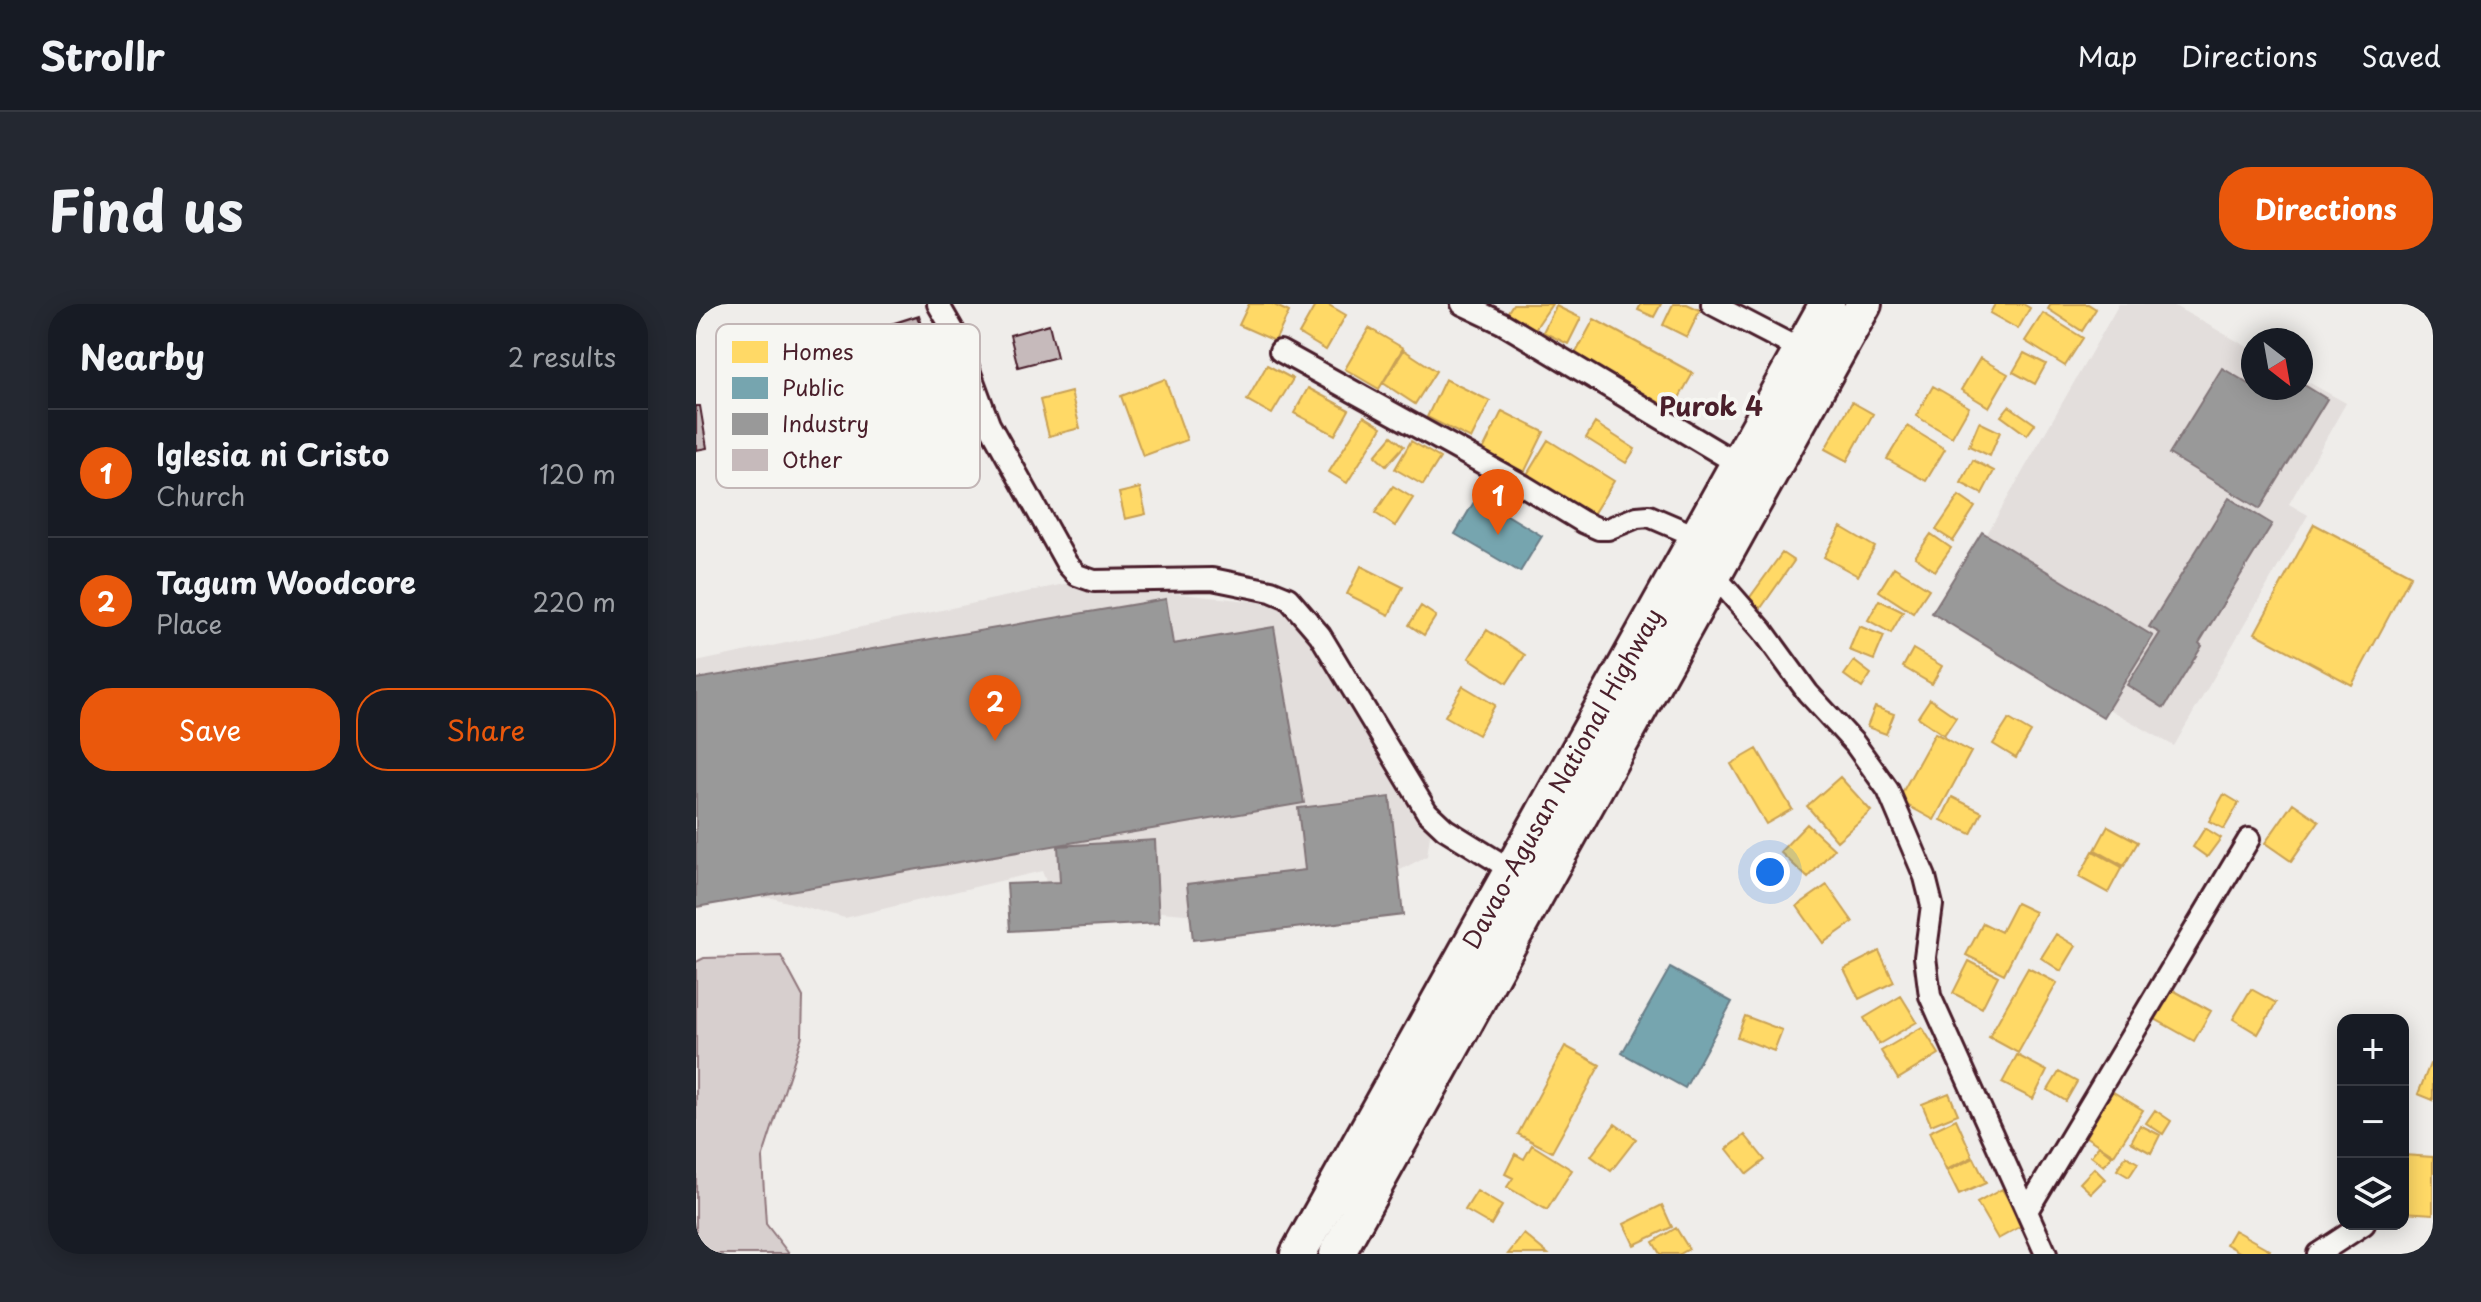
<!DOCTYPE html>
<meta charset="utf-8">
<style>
body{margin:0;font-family:"Playpen Sans",sans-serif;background:#242831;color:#f1f3f6}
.controls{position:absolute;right:24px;bottom:24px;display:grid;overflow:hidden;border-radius:16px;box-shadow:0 4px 20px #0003}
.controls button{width:72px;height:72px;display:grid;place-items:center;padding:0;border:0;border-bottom:2px solid #363941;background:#171b24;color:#f1f3f6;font:40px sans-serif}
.compass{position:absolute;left:1545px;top:24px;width:72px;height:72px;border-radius:50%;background:#171b24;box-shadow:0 4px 20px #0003;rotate:149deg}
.you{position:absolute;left:1074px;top:568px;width:28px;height:28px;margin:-20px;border:6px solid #fff;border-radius:50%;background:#1a73e8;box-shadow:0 0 0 12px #1a73e833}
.badge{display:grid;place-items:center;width:52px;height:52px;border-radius:50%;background:#ea580c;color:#fff;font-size:26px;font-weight:700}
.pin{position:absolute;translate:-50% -66px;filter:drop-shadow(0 2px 4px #0008)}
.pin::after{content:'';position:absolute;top:42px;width:28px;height:24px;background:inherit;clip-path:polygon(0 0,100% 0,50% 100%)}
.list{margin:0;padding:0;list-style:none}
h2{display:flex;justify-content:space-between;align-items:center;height:104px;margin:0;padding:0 32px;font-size:34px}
h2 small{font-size:26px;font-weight:400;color:#9ea1a6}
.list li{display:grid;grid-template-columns:52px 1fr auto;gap:24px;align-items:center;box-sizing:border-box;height:128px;padding:0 32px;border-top:2px solid #363941}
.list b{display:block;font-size:30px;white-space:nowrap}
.list p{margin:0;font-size:26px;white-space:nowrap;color:#9ea1a6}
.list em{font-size:26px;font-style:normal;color:#9ea1a6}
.actions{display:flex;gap:16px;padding:24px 32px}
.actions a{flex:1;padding:18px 0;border:2px solid #ea580c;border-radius:32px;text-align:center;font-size:28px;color:#ea580c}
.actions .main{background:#ea580c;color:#fff}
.icon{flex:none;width:44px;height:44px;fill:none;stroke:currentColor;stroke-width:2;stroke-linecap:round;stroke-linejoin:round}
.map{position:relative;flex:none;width:1737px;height:950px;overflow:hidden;border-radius:32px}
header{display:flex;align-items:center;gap:48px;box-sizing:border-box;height:112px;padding:0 40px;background:#171b24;border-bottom:2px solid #363941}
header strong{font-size:38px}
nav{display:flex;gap:44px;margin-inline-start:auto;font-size:28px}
.intro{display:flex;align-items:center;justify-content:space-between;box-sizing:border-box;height:192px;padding:0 48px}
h1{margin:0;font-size:56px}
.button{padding:20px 36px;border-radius:32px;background:#ea580c;color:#fff;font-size:28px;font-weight:700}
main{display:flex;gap:48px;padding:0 48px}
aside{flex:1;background:#171b24;border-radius:32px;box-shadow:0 4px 20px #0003}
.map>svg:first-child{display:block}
.built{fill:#e3dedc}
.green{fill:#d7cfce;stroke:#90777c;stroke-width:2}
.homes{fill:#ffd966;stroke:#c9a154;stroke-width:2}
.public{fill:#76a5af;stroke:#697d87;stroke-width:2}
.industry{fill:#999;stroke:#817478;stroke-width:2}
.building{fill:#c6babb;stroke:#4a1f2b;stroke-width:2}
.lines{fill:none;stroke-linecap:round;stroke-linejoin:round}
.minor-casing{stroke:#4a1f2b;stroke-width:26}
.trunk-casing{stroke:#4a1f2b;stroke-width:40}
.minor{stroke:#f6f6f2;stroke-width:20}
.trunk{stroke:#f6f6f2;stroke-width:34}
.labels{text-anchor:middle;stroke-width:8;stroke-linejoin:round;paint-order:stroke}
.street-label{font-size:24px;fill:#4a1f2b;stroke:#f6f6f2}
.neighbourhood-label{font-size:26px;font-weight:bold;fill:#4a1f2b;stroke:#f6f6f2}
.key{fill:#f6f6f2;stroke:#c2b6b6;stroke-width:2}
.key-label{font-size:22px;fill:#4a1f2b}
</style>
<header>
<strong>Strollr</strong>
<nav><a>Map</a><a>Directions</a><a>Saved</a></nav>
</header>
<div class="intro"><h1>Find us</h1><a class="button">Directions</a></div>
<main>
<aside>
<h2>Nearby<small>2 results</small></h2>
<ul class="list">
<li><span class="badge">1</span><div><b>Iglesia ni Cristo</b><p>Church</p></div><em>120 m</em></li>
<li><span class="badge">2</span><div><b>Tagum Woodcore</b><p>Place</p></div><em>220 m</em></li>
</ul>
<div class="actions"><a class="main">Save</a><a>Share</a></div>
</aside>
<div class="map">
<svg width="1737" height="950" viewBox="0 0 1737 950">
<rect width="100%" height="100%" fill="#efedea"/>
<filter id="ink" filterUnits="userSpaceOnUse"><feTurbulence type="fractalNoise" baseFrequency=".0125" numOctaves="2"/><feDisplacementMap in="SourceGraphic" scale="16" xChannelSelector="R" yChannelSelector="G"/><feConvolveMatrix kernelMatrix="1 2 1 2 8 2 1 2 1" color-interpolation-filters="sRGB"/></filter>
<g filter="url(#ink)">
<path class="built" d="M1423 0H1475L1557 46V84H1605V74L1650 99 1593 200 1612 211 1478 442 1245 310Z
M373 279 594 301 735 524 731 552 685 576 525 613 358 599 346 567 149 614 77 594 0 593V358Z"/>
<path class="green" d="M85 652 107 693 106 732 66 855 70 920 93 950H0V658L8 654Z"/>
<path class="homes" d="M553 0H576L593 8 579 37 543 21Z
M620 0H631L650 11 630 46 603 30Z
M817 0H856L837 28 810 11Z
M945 0H965L958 13 942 6Z
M977 0H991L1004 6 991 33 967 21Z
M1299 0H1327L1334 4 1322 25 1294 9Z
M1355 0H1392L1400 5 1386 27 1352 5Z
M860 2 885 14 872 40 847 28Z
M1347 9 1387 34 1369 62 1329 37Z
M898 15 997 69 974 110 876 56Z
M673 24 707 44 683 85 649 65Z
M708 46 740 67 719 100 687 79Z
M1328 49 1350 60 1339 80 1317 68Z
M1284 54 1312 70 1293 103 1265 86Z
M571 61 597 75 576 110 551 96Z
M469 75 491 136 447 152 425 92Z
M749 75 794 97 775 135 731 113Z
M1237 82 1273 103 1256 133 1220 112Z
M612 84 653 106 639 131 598 109Z
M375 88 384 124 353 132 344 96Z
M1156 98 1177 110 1151 157 1129 145Z
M1313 102 1339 120 1331 131 1305 112Z
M806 107 848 128 827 171 785 150Z
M668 112 686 123 651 179 633 168Z
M1283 118 1304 128 1294 152 1273 142Z
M899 119 939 145 930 159 890 134Z
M1211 122 1249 145 1230 177 1191 155Z
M696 132 708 142 690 162 679 152Z
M852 136 918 177 892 218 827 177Z
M715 137 744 154 727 181 699 165Z
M1277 156 1298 167 1286 190 1265 179Z
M697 182 717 194 699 222 679 209Z
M444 184 450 210 429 215 423 189Z
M1263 192 1279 203 1257 237 1240 226Z
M1618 220 1715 271 1656 381 1559 329Z
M1145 223 1179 243 1162 272 1128 253Z
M1235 230 1255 244 1239 267 1219 253Z
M1086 249 1098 257 1065 304 1052 296Z
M665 262 707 283 693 311 651 290Z
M1198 263 1233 285 1217 309 1183 287Z
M1183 296 1207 308 1195 329 1172 316Z
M725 302 740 312 728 331 713 321Z
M1163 322 1188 332 1178 356 1153 346Z
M791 326 829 351 811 379 773 354Z
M1217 345 1246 362 1236 380 1207 363Z
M1158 357 1175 370 1166 384 1148 371Z
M767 382 799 401 782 431 749 412Z
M1234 395 1260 413 1248 431 1222 413Z
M1179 403 1198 410 1190 430 1171 423Z
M1313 415 1335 428 1320 454 1297 440Z
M1239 429 1275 448 1238 516 1202 496Z
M1061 445 1096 505 1070 520 1035 460Z
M1144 473 1175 507 1141 537 1111 502Z
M1528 490 1543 499 1528 525 1513 517Z
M1256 493 1286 508 1275 530 1245 516Z
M1597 499 1623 517 1595 557 1569 539Z
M1111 520 1138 545 1112 574 1084 548Z
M1412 522 1442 538 1428 562 1399 546Z
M1509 524 1525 534 1511 553 1497 543Z
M1397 547 1426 563 1412 589 1383 573Z
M1131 581 1157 618 1127 639 1101 602Z
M1320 599 1339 608 1308 670 1270 651 1287 619 1305 628Z
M1360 630 1380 642 1365 667 1345 654Z
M1183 647 1198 678 1163 695 1148 665Z
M1273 657 1302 672 1286 704 1257 689Z
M1332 664 1361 679 1322 749 1293 733Z
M1475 685 1515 707 1498 737 1459 715Z
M1555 685 1580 699 1562 730 1537 715Z
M1205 692 1221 718 1183 740 1168 714Z
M1049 712 1086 726 1078 747 1041 733Z
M1226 723 1243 750 1202 775 1185 747Z
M869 742 904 761 856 848 822 830Z
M1321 751 1351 767 1337 795 1306 779Z
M1734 760 1737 761V796L1722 790Z
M1363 768 1381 778 1370 797 1352 786Z
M1414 786 1447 806 1418 851 1387 831Z
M1253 789 1262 810 1235 821 1226 800Z
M1459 806 1475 817 1467 830 1450 819Z
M1260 815 1277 853 1250 866 1233 828Z
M919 820 940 835 915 867 895 852Z
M1444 821 1464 831 1455 849 1435 838Z
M1049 831 1069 856 1051 870 1031 845Z
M836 841 876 866 851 906 811 883 817 874 809 870 819 850 828 855Z
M1403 842 1416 852 1408 862 1395 852Z
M1707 851 1737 853V910L1707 908Z
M1430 852 1442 859 1433 873 1421 866Z
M1278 854 1290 879 1263 891 1251 867Z
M1398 864 1409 875 1395 889 1384 879Z
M1306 885 1327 921 1302 935 1281 899Z
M781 887 806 902 795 921 769 906Z
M966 901 976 923 938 941 928 920Z
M980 924 993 945 984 950H964L957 938Z
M1538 926 1574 946 1571 950H1547L1530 940Z
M828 930 852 950H812Z"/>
<path class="public" d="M781 193 846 232 824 268 759 230Z
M974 664 1036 698 989 784 926 749Z"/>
<path class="industry" d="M1526 64 1555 81 1557 78V84H1605V79L1631 95 1564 205 1473 150Z
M1533 194 1576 220 1503 339 1506 342 1468 404 1431 381 1464 329 1453 323Z
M1286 228 1457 332 1407 413 1236 309Z
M470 295 477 340 578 323 608 499 0 603V375Z
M694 493 707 611 497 636 491 580 609 566 602 504Z
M459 536 463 619 314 627 311 580 364 578 362 542Z"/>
<path class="building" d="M223 11 237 57 116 96 101 50Z
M221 12 236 58 116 96 101 50Z
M353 20 361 53 322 63 314 31Z
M0 102H4L11 144 0 146Z"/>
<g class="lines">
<defs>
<path id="minor" d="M242 0 260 31 293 120 371 260 381 271 398 277 516 275 575 287 592 294 624 331 731 508 749 525 825 572
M766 0 806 19 1042 160
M1016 0 1105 46
M584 47 828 182 887 218 903 225H912L941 213 953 212 1002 233
M1019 272 1067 327 1112 389 1159 440 1192 486 1229 573 1236 601 1229 653 1234 692 1350 950
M1331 907 1553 535
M1622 950 1668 920"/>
<path id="trunk" d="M602 950 1131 0
M641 950 1168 0"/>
</defs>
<use href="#minor" class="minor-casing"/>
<use href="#trunk" class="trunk-casing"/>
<use href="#minor" class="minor"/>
<use href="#trunk" class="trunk"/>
</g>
</g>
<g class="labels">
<g class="street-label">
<text transform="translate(867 475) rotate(-61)" y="8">Davao-Agusan National Highway</text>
</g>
<g class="neighbourhood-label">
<text x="1015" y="112">Purok 4</text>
</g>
</g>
<rect x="20" y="20" width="264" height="164" rx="12" class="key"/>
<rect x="36" y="37" width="36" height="22" fill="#ffd966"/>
<rect x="36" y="73" width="36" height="22" fill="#76a5af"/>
<rect x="36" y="109" width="36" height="22" fill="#999"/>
<rect x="36" y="145" width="36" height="22" fill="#c6babb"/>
<g class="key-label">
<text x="86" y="56">Homes</text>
<text x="86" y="92">Public</text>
<text x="86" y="128">Industry</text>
<text x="86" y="164">Other</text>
</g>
</svg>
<div class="controls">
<button>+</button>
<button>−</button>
<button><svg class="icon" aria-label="layers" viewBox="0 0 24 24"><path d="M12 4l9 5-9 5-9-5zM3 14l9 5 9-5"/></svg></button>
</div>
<svg class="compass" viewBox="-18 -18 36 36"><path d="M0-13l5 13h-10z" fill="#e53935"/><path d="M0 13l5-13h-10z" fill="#9ea1a6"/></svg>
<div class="you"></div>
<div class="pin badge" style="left:802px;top:231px">1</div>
<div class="pin badge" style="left:299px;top:437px">2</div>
</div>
</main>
